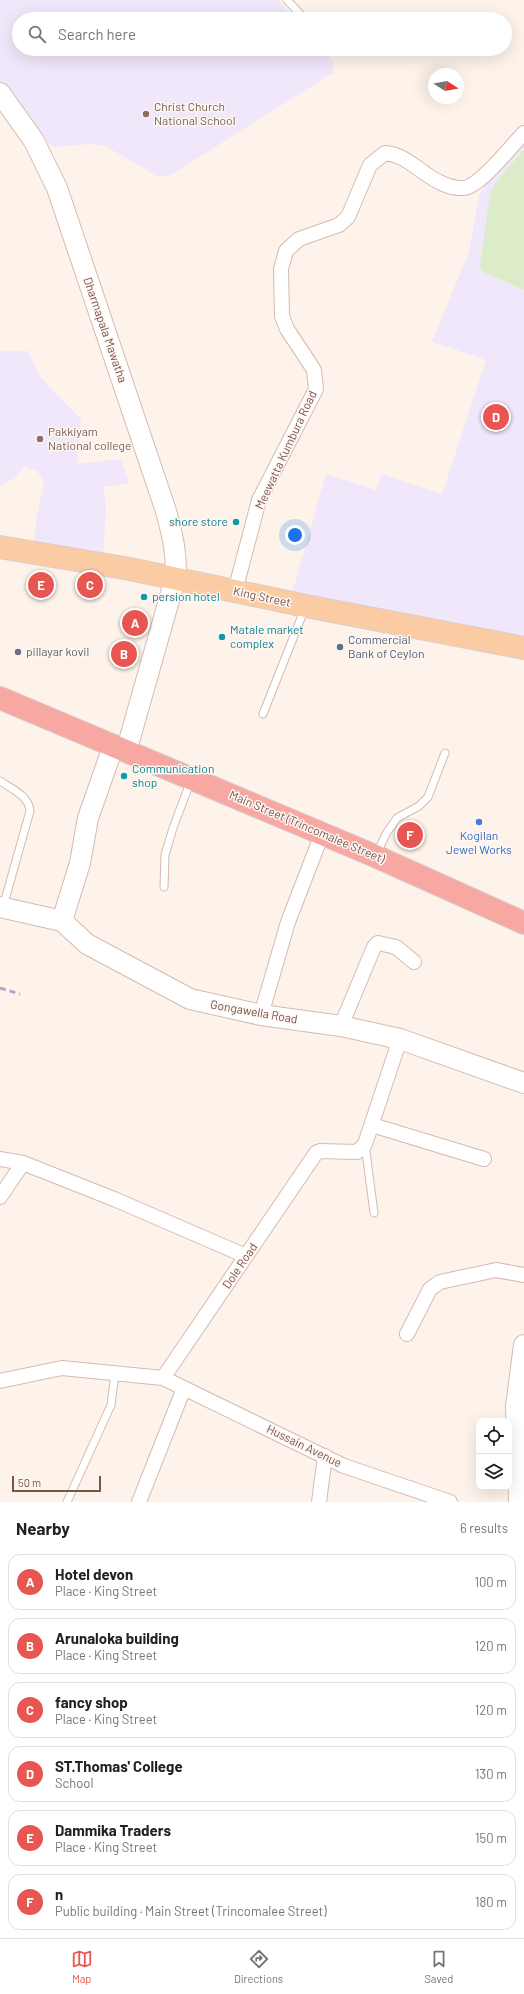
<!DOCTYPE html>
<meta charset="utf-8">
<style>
body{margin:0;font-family:Barlow,sans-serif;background:#f2f2f2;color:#222}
.controls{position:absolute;right:12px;bottom:12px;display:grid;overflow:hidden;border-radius:8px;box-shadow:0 4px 16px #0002}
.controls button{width:36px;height:36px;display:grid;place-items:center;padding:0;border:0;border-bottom:1px solid #e0e0e0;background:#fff;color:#222;font:20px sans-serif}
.compass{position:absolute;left:428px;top:68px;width:36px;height:36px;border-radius:50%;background:#fff;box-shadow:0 4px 16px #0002;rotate:101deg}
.scale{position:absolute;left:12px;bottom:10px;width:89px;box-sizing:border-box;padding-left:4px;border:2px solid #79544c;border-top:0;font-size:11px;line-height:14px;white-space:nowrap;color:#79544c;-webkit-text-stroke:3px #fff7f2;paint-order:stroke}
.you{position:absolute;left:295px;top:535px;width:14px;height:14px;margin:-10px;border:3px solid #fff;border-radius:50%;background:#1a73e8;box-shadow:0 0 0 6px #1a73e833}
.badge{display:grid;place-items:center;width:26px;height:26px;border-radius:50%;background:#e75650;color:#fff;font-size:13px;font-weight:700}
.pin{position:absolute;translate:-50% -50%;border:2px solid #fff;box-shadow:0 1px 4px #0006}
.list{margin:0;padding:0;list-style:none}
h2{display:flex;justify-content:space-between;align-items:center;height:52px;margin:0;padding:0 16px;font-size:17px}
h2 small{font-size:13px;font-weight:400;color:#767676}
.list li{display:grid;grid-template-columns:26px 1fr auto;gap:12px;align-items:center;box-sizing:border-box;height:56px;margin:0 8px 8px;padding:0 8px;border:1px solid #e0e0e0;border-radius:12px}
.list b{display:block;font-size:15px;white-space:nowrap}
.list p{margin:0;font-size:13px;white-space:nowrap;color:#767676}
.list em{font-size:13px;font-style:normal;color:#767676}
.icon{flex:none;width:22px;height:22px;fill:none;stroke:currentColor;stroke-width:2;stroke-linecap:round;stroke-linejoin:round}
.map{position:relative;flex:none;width:524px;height:1502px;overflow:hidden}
.search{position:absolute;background:#fff;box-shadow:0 4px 16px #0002;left:12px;right:12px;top:12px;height:44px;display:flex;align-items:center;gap:10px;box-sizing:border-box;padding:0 14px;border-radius:22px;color:#767676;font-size:15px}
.sheet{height:436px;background:#fff}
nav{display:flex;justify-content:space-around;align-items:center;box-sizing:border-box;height:56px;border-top:1px solid #e0e0e0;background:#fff;font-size:11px;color:#767676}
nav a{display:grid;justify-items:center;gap:2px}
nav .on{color:#e75650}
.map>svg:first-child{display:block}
.education{fill:#f0e7fa}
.green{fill:#ddecc8}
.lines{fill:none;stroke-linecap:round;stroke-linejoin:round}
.lane-casing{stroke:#d3bbb2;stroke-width:9}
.street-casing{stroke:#d3bbb2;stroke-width:16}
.secondary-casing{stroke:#d6baaf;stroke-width:22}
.primary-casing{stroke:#d9cfcd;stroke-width:24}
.highway-casing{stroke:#d9cfcd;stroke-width:24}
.lane{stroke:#fff;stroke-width:7}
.street{stroke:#fff;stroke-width:14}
.secondary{stroke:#fff;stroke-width:20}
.primary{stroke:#fbcba4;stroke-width:22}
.highway{stroke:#f7a8a2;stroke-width:22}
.rail{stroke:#b3a7c9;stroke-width:3;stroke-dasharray:6 4;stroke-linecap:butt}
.education-dot{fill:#8d6e63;stroke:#fff7f2;stroke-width:1.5}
.culture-dot{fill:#0f9aa8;stroke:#fff7f2;stroke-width:1.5}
.service-dot{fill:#5c6f8a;stroke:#fff7f2;stroke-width:1.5}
.worship-dot{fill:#6b7280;stroke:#fff7f2;stroke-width:1.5}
.shop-dot{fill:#3f7fe0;stroke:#fff7f2;stroke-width:1.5}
.labels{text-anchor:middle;stroke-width:3;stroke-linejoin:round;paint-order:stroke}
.education-label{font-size:12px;fill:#785e54;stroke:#fff7f2;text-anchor:start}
.street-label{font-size:12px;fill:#79544c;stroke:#fff7f2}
.culture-label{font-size:12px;fill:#0d838f;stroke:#fff7f2;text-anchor:start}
.service-label{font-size:12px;fill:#4e5e75;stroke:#fff7f2;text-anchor:start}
.worship-label{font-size:12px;fill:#5b616d;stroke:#fff7f2;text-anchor:start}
.shop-label{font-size:12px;fill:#366cbe;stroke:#fff7f2}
</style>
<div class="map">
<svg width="524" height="1502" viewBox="0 0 524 1502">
<rect width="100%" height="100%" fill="#fdf3eb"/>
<path class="education" d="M0 0H278L295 19H19V49H323L333 61V73L169 176H157L105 146 91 144 55 147 47 142 0 85Z
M524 136V149L496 182 483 272 524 290V640L297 595 293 590 326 474 376 490 381 474 442 494 486 360 432 342 469 252 479 196 488 180Z
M0 351H28L40 377 81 419 77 464 121 459 129 483 103 487 106 505 103 560 34 546 36 521 44 481 37 471 25 466 13 479 0 486Z"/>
<path class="green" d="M524 149V290L483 272 480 266 490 194 496 182Z"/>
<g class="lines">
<defs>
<path id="lane" d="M287 0 305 19
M263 714 305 608
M0 781C12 789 29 796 30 811L3 907
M376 855 386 834 397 818 419 806 428 797 445 753
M164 887 165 855 173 828 191 780
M365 1144 374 1213
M67 1502 111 1405 115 1374"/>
<path id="street" d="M235 591 259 500 316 389 314 370 287 329 282 316 281 269 286 251 299 239 339 225 348 217 370 165 385 153C403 155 411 164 426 174 435 181 451 189 463 188 479 188 512 145 524 133
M261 1015 288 922 322 834
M341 1026 374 947 378 943 396 947 414 962
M372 1125 484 1159
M0 1159 23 1163 114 1199 246 1256
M0 1197 23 1163
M407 1334 430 1289 440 1282 496 1270 524 1275
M163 1378 344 1466 450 1502
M0 1381 62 1368 163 1378 316 1153 320 1151 357 1152 365 1144 400 1039
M139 1502 184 1388
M319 1502 325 1456"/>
<path id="secondary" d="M0 93 34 141 57 188 166 511C172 534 178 556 175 579L126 752
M0 907 62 921 87 944 190 999 261 1015 341 1026 400 1039 524 1083
M62 921 80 863 88 818 113 747
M519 1502 516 1406 524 1345"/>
<path id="primary" d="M0 547 130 569 306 606 524 648"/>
<path id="highway" d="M0 698 375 856 524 923"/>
</defs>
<use href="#lane" class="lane-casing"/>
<use href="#street" class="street-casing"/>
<use href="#secondary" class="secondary-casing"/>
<use href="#primary" class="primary-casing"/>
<use href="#highway" class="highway-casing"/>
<use href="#lane" class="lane"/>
<use href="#street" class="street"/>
<use href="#secondary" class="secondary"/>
<use href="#primary" class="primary"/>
<use href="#highway" class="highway"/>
<path class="rail" d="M0 988 20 994"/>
</g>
<g class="education-dot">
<circle cx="146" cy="114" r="4"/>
<circle cx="40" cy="439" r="4"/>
</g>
<g class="culture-dot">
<circle cx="236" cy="522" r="4"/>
<circle cx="144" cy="597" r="4"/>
<circle cx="222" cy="637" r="4"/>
<circle cx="124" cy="776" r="4"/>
</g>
<circle class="service-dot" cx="340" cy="647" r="4"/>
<circle class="worship-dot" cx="18" cy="652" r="4"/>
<circle class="shop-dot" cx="479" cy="822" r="4"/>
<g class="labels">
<g class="education-label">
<text x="154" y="111">Christ Church<tspan x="154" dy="14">National School</tspan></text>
<text x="48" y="436">Pakkiyam<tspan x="48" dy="14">National college</tspan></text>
</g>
<g class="street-label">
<text transform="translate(105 330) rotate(71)" y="4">Dharmapala Mawatha</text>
<text transform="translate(286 450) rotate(-65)" y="4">Meewatta Kumbura Road</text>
<text transform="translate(262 597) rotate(12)" y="4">King Street</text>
<text transform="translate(307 827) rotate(23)" y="4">Main Street (Trincomalee Street)</text>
<text transform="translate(254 1012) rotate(10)" y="4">Gongawella Road</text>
<text transform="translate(240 1266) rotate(-56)" y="4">Dole Road</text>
<text transform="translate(304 1446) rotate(26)" y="4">Hussain Avenue</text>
</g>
<g class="culture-label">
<text x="228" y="526" text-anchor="end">shore store</text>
<text x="152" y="601">persion hotel</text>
<text x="230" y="634">Matale market<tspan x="230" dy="14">complex</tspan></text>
<text x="132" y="773">Communication<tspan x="132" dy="14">shop</tspan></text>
</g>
<g class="service-label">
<text x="348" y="644">Commercial<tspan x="348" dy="14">Bank of Ceylon</tspan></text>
</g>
<g class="worship-label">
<text x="26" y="656">pillayar kovil</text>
</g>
<g class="shop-label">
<text x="479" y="840">Kogilan<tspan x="479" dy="14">Jewel Works</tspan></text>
</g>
</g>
</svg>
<div class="controls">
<button><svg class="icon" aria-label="locate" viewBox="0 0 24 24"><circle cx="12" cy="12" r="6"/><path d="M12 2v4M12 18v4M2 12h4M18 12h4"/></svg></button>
<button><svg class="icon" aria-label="layers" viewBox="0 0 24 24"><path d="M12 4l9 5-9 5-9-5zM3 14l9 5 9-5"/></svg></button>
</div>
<svg class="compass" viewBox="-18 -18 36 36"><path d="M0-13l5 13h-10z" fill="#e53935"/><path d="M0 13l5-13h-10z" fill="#767676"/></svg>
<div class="scale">50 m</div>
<div class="you"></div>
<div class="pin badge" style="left:135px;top:623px">A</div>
<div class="pin badge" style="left:124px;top:654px">B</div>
<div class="pin badge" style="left:90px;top:585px">C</div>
<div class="pin badge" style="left:496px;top:417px">D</div>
<div class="pin badge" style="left:41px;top:585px">E</div>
<div class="pin badge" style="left:410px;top:835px">F</div>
<div class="search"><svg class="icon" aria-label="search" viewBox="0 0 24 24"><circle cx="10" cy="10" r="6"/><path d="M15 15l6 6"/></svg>Search here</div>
</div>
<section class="sheet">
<h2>Nearby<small>6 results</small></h2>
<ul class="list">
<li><span class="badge">A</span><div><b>Hotel devon</b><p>Place · King Street</p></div><em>100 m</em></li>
<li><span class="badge">B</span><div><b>Arunaloka building</b><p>Place · King Street</p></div><em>120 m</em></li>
<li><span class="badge">C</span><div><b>fancy shop</b><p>Place · King Street</p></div><em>120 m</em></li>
<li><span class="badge">D</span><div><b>ST.Thomas' College</b><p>School</p></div><em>130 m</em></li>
<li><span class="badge">E</span><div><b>Dammika Traders</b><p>Place · King Street</p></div><em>150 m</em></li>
<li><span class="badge">F</span><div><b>n</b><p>Public building · Main Street (Trincomalee Street)</p></div><em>180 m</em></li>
</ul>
</section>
<nav>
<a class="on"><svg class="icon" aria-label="map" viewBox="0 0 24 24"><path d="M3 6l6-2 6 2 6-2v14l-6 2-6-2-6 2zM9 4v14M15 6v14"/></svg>Map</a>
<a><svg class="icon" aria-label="directions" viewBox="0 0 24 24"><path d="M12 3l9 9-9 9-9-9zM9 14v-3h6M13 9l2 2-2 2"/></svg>Directions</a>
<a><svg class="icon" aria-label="saved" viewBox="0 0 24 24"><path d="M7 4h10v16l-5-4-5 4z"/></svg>Saved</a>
</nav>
